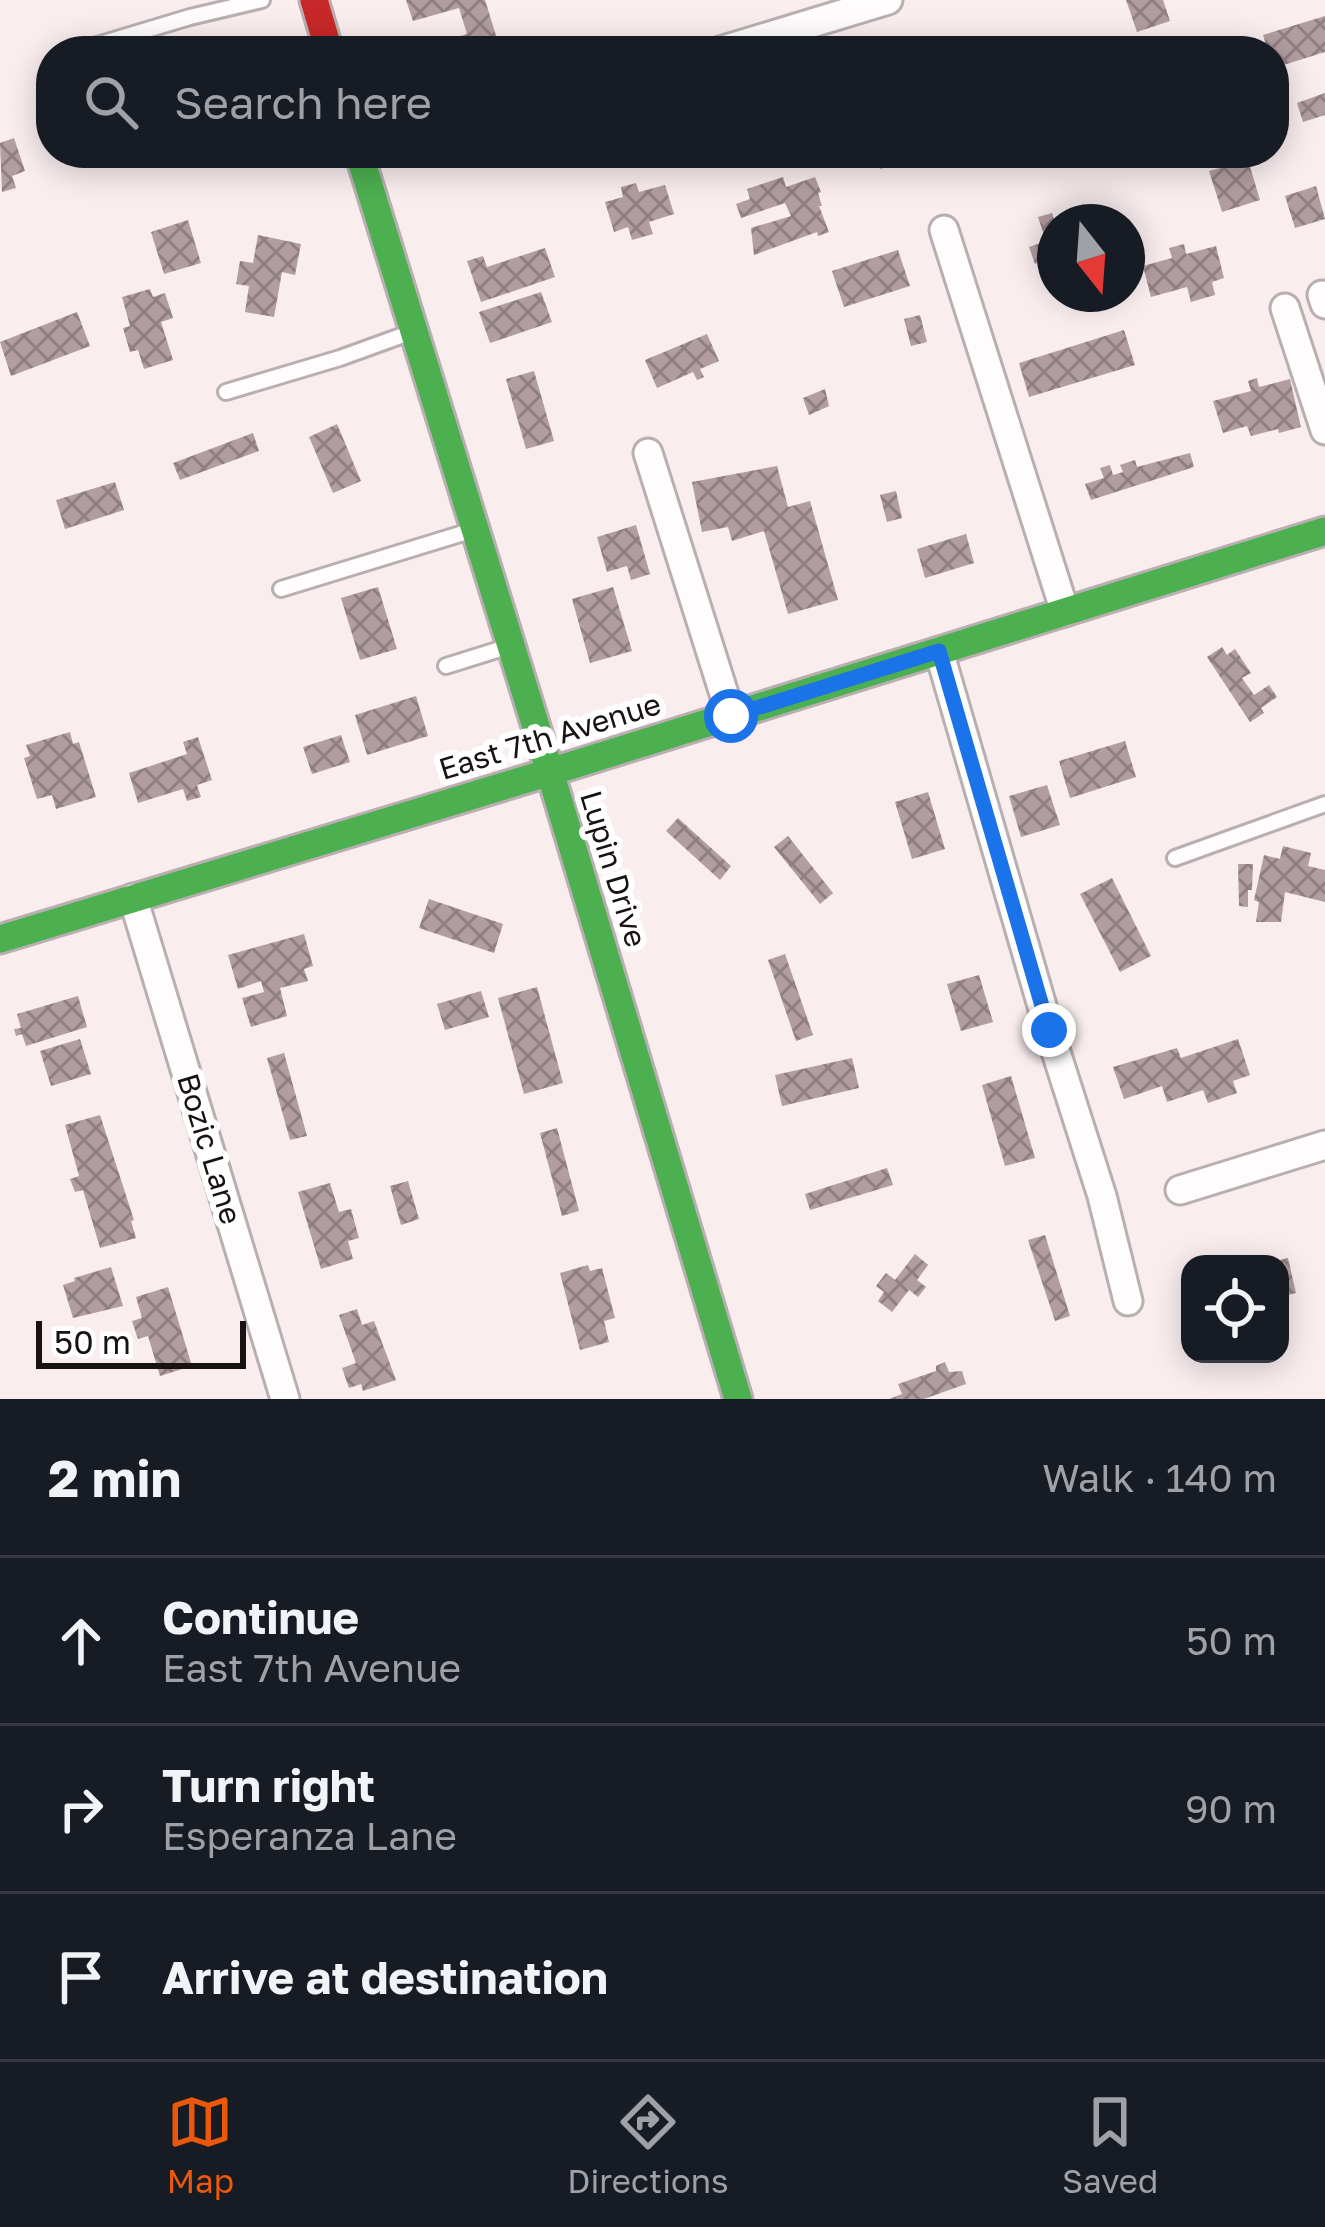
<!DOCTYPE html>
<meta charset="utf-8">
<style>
body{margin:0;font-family:"Golos Text",sans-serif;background:#242831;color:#f1f3f6}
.controls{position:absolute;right:36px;bottom:36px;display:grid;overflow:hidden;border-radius:24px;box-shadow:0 6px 30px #0003}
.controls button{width:108px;height:108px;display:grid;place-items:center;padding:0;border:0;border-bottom:3px solid #363941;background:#171b24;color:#f1f3f6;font:60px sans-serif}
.compass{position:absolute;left:1037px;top:204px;width:108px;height:108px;border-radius:50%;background:#171b24;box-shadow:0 6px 30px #0003;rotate:163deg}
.scale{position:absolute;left:36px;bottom:30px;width:210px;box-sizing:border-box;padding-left:12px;border:6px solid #191213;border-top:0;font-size:33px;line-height:42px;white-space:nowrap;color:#191213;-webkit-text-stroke:9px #fff;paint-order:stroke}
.stop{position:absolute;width:36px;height:36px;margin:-27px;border:9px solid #1a73e8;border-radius:50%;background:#fff}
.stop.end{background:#1a73e8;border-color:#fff;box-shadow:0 3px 12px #0008}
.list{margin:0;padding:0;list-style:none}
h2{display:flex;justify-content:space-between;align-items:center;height:156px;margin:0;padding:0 48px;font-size:51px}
h2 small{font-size:39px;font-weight:400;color:#9ea1a6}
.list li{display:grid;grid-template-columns:78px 1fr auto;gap:36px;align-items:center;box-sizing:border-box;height:168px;padding:0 48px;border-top:3px solid #363941}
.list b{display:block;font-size:45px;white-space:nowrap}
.list p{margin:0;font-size:39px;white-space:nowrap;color:#9ea1a6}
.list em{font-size:39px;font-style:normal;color:#9ea1a6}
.icon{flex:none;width:66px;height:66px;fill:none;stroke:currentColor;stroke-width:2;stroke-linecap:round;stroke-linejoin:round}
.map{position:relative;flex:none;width:1325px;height:1399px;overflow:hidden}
.search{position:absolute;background:#171b24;box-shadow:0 6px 30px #0003;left:36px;right:36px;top:36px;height:132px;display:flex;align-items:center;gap:30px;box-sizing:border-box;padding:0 42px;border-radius:48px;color:#9ea1a6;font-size:45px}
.sheet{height:660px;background:#171b24}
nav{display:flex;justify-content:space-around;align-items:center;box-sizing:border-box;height:168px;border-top:3px solid #363941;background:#171b24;font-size:33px;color:#9ea1a6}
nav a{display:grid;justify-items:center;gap:6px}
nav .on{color:#ea580c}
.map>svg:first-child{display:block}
.building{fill:url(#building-cross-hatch)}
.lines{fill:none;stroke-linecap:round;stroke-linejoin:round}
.lane-casing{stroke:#b9afb0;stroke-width:20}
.street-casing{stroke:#b9afb0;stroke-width:33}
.fast-casing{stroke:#b9afb0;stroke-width:33}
.jam-casing{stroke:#b9afb0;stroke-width:33}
.lane{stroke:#fefcfc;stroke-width:14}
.street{stroke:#fefcfc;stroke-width:27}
.fast{stroke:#4caf50;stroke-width:27}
.jam{stroke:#c62828;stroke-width:27}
.route{stroke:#1a73e8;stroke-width:15}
.labels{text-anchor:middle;stroke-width:12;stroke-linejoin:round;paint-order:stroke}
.street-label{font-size:30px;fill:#191213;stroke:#fff}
</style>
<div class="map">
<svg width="1325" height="1399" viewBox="0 0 1325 1399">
<defs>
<pattern id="building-cross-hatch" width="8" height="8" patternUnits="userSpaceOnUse" patternTransform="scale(3)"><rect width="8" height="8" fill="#b29da0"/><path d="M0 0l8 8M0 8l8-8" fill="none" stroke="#907f81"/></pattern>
</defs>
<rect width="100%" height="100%" fill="#f9edee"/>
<path class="building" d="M406 0H485L499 45 479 51H462L457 37 467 34 459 8 413 21Z
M1126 0H1163L1170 21 1137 32Z
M1325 16V52L1274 68V51H1268L1263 35Z
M1325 93V115L1303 122 1297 103Z
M14 138 25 171 12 176 16 188 2 192 0 143Z
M875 153H929V154L880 169Z
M1248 160 1260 200 1222 212 1209 171Z
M783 177 786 187 815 177 821 192 818 193 822 206H819L829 232 818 236 817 232 754 255 751 228 791 216 785 203 741 218 736 204 750 199 747 189Z
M636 183 639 192 665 185 674 214 649 222 653 234 632 240 628 227 614 232 605 202 623 197 621 187Z
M1316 186 1325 219 1295 228 1285 196Z
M1052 213 1055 222V266L1052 258 1035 264 1029 247 1046 241 1038 217Z
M188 220 201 263 164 274 151 232Z
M258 235 301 244 295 275 282 272 274 317 245 312 249 286 236 284 240 261 253 263Z
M1184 244 1186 254 1216 246 1224 278 1212 282 1215 295 1191 302 1187 287 1151 297 1143 266 1172 258 1169 248Z
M545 248 555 277 481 302 467 261 483 256 487 267Z
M898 250 910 286 844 307 832 271Z
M150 289 153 297 165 293 173 318 161 322 173 360 144 369 138 350 130 352 123 328 130 326 122 297Z
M541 292 552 322 490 343 479 312Z
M77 312 90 346 11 376 0 342Z
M920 315 927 342 911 346 904 319Z
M1124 330 1135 365 1029 397 1019 363Z
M707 334 719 361 700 369 704 377 697 380 693 372 657 388 645 360Z
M534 371 554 441 526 449 506 379Z
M1257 378 1259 387 1290 379 1301 427 1279 433 1278 429 1251 436 1247 426 1223 433 1213 401 1251 391 1248 381Z
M825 389 829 406 809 415 803 398Z
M337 424 361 481 333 493 309 437Z
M253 433 259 451 180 480 173 463Z
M1190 453 1194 467 1091 500 1085 484 1104 478 1100 468 1110 465 1113 475 1123 472 1120 465 1135 460 1137 467Z
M777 466 788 507 810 501 838 600 788 614 764 531 732 541 728 527 702 532 692 482Z
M115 482 124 510 65 529 56 500Z
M896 491 902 518 887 522 880 495Z
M636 525 650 574 631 580 627 566 607 572 597 537Z
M966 534 974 563 925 578 917 549Z
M378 587 397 649 360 660 341 598Z
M613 587 632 651 590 663 572 599Z
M1222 647 1227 655 1235 649 1251 673 1242 678 1254 695 1269 685 1277 697 1261 708 1264 713 1250 722 1207 657Z
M416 696 428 736 367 755 355 715Z
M70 732 73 744 79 742 96 797 56 809 52 795 37 799 24 758 30 756 26 745Z
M341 735 350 762 312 774 303 747Z
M198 737 212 780 197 785 201 797 187 801 183 789 138 803 129 773 187 754 183 742Z
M1125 741 1136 777 1070 798 1059 761Z
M1047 785 1060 825 1021 837 1009 796Z
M928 792 945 849 912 859 895 802Z
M678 818 731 866 720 880 666 831Z
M788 836 833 893 820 904 774 847Z
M1283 846 1311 853 1308 866 1325 870V902L1285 892 1281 922H1256L1259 902 1254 900 1264 855 1280 859Z
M1238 864H1253L1252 890H1248V907L1239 906Z
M1112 878 1151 956 1120 972 1080 894Z
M429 899 503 924 494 953 419 928Z
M304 934 313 966 304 969 308 981 280 988 287 1016 251 1027 242 998 264 992 261 981 238 989 228 955Z
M785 954 813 1035 796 1041 768 960Z
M979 975 993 1022 961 1031 947 984Z
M537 987 563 1083 524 1094 498 998Z
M481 991 489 1017 445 1030 437 1004Z
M78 996 87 1027 26 1046 22 1034 16 1036 14 1029 21 1028 17 1014Z
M80 1039 91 1074 51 1086 40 1051Z
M1238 1039 1250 1075 1233 1081 1237 1093 1208 1103 1203 1090 1167 1102 1162 1086 1124 1099 1113 1067 1177 1048 1181 1058Z
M284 1053 307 1136 290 1140 267 1058Z
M852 1058 859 1088 782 1106 775 1075Z
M1011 1076 1035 1158 1005 1166 982 1085Z
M100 1115 134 1220 131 1221 136 1238 100 1248 83 1190 75 1192 70 1179 79 1176 65 1125Z
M557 1128 579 1211 562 1216 540 1133Z
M887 1168 893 1185 810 1210 805 1194Z
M408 1181 419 1219 401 1225 390 1186Z
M330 1183 339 1212 351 1209 359 1238 348 1241 353 1259 321 1269 298 1192Z
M1045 1235 1070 1316 1055 1321 1028 1240Z
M915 1254 928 1265 917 1280 926 1287 918 1297 909 1290 892 1312 878 1301 884 1292 876 1286 886 1273 895 1280Z
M1288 1258 1296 1293 1280 1297V1260Z
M588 1265 590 1271 602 1268 615 1318 604 1321 609 1342 580 1350 560 1273Z
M111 1267 123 1306 73 1318 63 1285 75 1281 74 1278Z
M168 1287 192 1366 160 1376 148 1336 138 1339 132 1321 142 1318 136 1297Z
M357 1309 362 1325 374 1321 396 1380 363 1391 361 1384 349 1388 342 1368 356 1363 339 1315Z
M945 1362 949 1372 962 1371 966 1384 924 1399H889L902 1394 898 1384 936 1371V1366Z"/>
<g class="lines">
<defs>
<path id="lane" d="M77 51 190 17 262 0
M226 392 340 358 409 333
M281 589 470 531
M446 666 510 646
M1175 858 1325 804"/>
<path id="street" d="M720 51 888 0
M944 230 1065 612
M1322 295 1325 304
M1285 308 1325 430
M648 453 731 716
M939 651 1049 1030 1102 1196 1128 1301
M133 898 285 1399
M1180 1190 1325 1145"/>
<path id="fast" d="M359 153 550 772 738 1399
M0 939 550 772 1325 531"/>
<path id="jam" d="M314 0 329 51"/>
</defs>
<use href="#lane" class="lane-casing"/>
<use href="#street" class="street-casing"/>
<use href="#fast" class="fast-casing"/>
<use href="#jam" class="jam-casing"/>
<use href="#lane" class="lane"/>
<use href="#street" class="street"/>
<use href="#fast" class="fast"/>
<use href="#jam" class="jam"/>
</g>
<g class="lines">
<path class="route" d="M731 716 939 651 1049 1030"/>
</g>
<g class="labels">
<g class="street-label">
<text transform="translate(550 737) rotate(-17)" y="10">East 7th Avenue</text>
<text transform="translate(613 869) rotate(73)" y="10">Lupin Drive</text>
<text transform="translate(209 1149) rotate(73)" y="10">Bozic Lane</text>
</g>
</g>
</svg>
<div class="controls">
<button><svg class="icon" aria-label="locate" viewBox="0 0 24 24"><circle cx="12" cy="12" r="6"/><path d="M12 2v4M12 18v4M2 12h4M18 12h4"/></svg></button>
</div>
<svg class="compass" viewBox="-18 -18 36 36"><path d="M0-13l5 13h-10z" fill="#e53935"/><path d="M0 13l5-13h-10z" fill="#9ea1a6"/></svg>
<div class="scale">50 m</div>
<div class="stop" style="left:731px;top:716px"></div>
<div class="stop end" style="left:1049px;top:1030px"></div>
<div class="search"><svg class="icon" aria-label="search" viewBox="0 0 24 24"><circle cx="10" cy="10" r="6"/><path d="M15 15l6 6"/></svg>Search here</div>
</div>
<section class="sheet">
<h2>2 min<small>Walk · 140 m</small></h2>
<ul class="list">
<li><svg class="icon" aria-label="ahead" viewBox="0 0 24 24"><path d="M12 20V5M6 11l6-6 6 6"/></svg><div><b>Continue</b><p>East 7th Avenue</p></div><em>50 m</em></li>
<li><svg class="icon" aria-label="right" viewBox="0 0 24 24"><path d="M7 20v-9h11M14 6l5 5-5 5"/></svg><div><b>Turn right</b><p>Esperanza Lane</p></div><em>90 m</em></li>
<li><svg class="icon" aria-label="arrive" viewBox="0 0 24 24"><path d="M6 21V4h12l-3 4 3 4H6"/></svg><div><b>Arrive at destination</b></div></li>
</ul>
</section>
<nav>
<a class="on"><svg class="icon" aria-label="map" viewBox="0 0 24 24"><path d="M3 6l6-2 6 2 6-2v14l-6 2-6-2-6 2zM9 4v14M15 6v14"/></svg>Map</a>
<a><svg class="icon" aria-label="directions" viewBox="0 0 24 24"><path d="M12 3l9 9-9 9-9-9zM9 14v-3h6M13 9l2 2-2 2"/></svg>Directions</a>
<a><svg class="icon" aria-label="saved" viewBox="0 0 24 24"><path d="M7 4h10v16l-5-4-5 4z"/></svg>Saved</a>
</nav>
